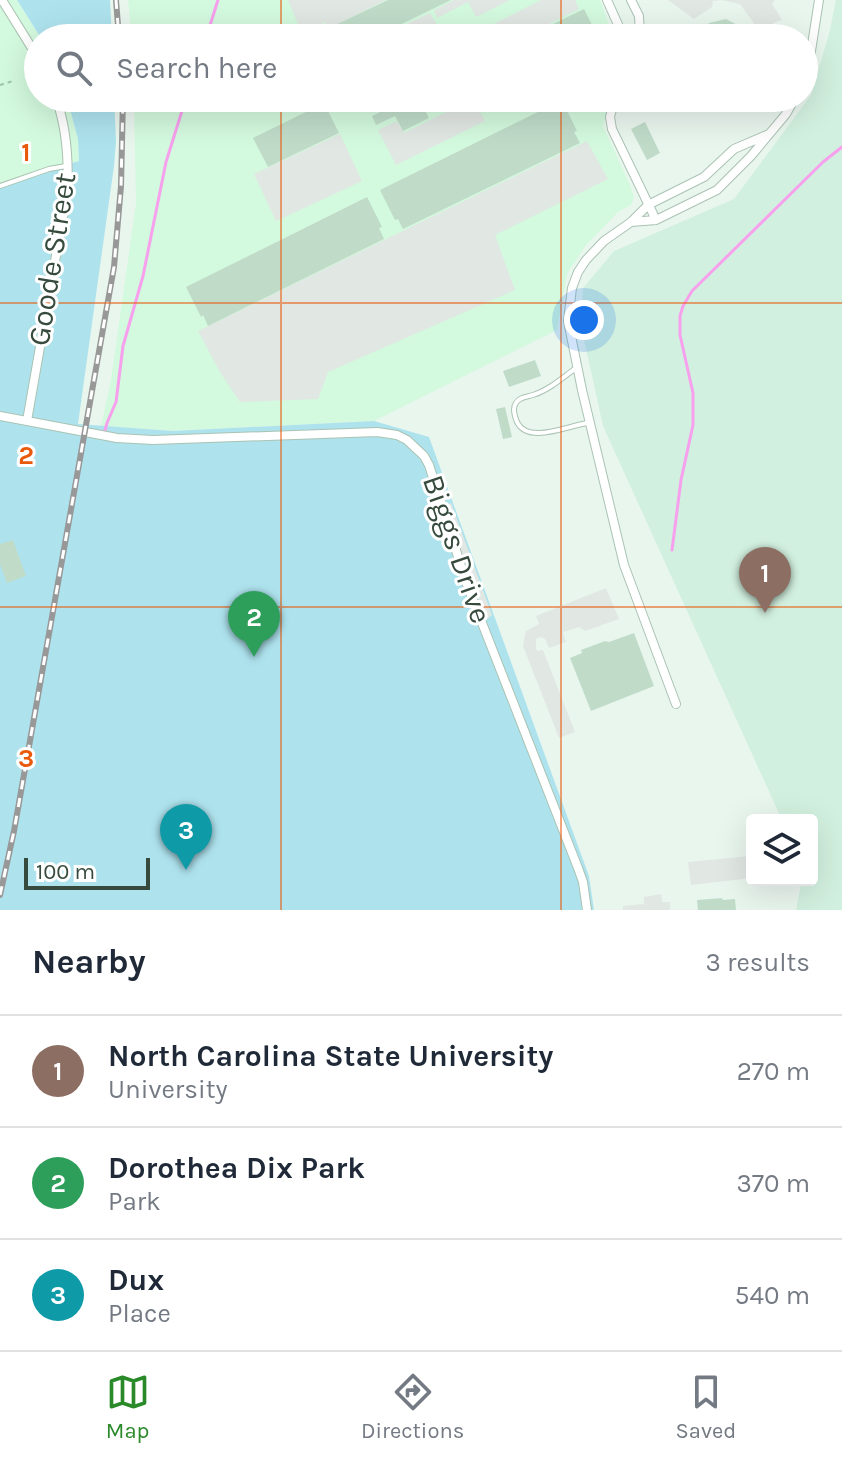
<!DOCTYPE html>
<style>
body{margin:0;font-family:Karla,sans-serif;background:#f2f2f3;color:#1f2937}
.controls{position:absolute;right:24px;bottom:24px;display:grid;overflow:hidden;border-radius:8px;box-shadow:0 8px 32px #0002}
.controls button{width:72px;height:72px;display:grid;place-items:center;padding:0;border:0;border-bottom:2px solid #e0e1e3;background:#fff;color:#1f2937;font:40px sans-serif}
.scale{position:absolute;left:24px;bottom:20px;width:126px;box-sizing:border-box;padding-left:8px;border:4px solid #364b3d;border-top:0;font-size:22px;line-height:28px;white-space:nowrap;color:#364b3d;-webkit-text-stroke:6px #fff;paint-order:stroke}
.you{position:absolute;left:584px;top:320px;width:28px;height:28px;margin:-20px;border:6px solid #fff;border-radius:50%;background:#1a73e8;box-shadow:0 0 0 12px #1a73e833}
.badge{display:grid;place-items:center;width:52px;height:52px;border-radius:50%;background:#2a8929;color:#fff;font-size:26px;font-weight:700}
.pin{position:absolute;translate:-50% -66px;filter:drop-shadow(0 2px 4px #0008)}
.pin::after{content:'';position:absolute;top:42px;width:28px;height:24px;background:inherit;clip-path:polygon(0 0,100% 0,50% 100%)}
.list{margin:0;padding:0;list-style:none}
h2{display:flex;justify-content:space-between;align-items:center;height:104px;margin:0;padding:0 32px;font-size:34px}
h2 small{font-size:26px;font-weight:400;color:#747a83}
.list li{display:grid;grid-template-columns:52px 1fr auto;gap:24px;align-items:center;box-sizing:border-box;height:112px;padding:0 32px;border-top:2px solid #e0e1e3}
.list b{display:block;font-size:30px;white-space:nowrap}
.list p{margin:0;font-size:26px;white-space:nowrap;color:#747a83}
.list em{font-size:26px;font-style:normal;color:#747a83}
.icon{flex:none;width:44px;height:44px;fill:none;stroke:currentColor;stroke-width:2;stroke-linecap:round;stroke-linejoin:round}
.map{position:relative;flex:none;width:842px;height:910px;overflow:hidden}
.search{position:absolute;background:#fff;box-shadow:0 8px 32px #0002;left:24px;right:24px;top:24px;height:88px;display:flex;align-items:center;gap:20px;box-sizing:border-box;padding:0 28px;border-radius:44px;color:#747a83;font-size:30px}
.sheet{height:440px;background:#fff}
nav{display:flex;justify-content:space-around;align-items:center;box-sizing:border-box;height:112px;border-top:2px solid #e0e1e3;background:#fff;font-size:22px;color:#747a83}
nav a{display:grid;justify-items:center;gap:4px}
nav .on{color:#2a8929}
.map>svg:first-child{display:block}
.commercial{fill:#d3f9de}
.education{fill:#d2f0df}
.green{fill:#aee3ee}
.parking{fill:#e1e7e3}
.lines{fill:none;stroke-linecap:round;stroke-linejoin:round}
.stream{stroke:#f7a0ed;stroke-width:3}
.building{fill:#c0dcc9}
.lane-casing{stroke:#aac3b3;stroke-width:6}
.street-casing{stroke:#aac3b3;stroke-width:10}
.path{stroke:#9ac6aa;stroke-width:2;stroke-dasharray:4 4;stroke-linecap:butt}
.lane{stroke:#fff;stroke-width:4}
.street{stroke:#fff;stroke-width:8}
.rail-casing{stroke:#989898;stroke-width:6}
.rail{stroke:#fff;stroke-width:3;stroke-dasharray:9;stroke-linecap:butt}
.grid{fill:none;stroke:#e8590c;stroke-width:2;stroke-opacity:0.55}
.labels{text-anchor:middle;stroke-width:6;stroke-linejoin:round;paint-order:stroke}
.street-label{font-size:30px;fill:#364b3d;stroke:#fff}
.grid-label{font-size:26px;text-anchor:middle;font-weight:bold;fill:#e8590c;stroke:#fff;stroke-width:6;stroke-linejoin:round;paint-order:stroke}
</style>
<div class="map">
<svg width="842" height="910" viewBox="0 0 842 910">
<rect width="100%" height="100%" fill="#e9f6ee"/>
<path class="commercial" d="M0 0H17L41 38H38V98H67L78 139 79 161 0 184Z
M128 0H600L614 38H132Z
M134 98H610L603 126 630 185 634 197 631 205 618 212 586 245 567 274 557 330 374 421 173 431 101 426 111 380 136 203Z"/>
<path class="education" d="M836 0H842V910H796L802 880H812V820H782L603 426 581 326 583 288 614 251 734 199 811 95 829 34Z"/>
<path class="green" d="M17 0H110L112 38H41Z
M67 98H114L116 141 114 166 78 424 173 431 374 421 429 437 589 876 594 910H0V184L79 161 78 139Z"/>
<path class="parking" d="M288 0H386L330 28 325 22 303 36Z
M454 0H510L476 17 468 2 437 18 434 10Z
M541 0H575L579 9 521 38H484L480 31Z
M668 0H775L772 4 782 20 773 23 776 38H760L758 29 740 4 721 0 713 1 712 7 694 19Z
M430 13 442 34 434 38H376Z
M473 99 485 121 396 165 378 130 397 121 404 133Z
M340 134 362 181 276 221 254 174Z
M587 141 608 179 495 235 515 290 328 372 318 399 240 402 220 372 198 331Z
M451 503 492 615 486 620 445 506Z
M606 588 619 619 585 631 579 627 563 632 566 642 549 648 545 639 541 637 536 639V649L538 651 543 650 575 732 559 738 523 646 524 639 526 631 539 624 536 616Z
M751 856 752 878 691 885 688 862Z
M661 894 662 902H670V910H623V906L644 904V897Z"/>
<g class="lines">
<path class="stream" d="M206 38 218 0
M104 434 107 423 116 402 123 346 143 276 166 162 186 98
M672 550 681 480 693 425V393L680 335V316L683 306 692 291 823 162 842 147"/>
</g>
<path class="building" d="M388 0H451L373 38H331L327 29Z
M584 9 596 33 586 38H524Z
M726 19 741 27 744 38H701L709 23Z
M409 98H431L421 103 429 118 403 131 395 116 376 125 372 116Z
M562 100 577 131 574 132 580 143 403 229 398 219 395 220 380 190Z
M324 103 339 133 268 167 253 138Z
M645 122 660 153 647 160 631 129Z
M367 197 382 227 379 228 384 239 208 326 203 315 201 317 186 287Z
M535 360 541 376 509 387 503 371Z
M505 407 512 437 503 439 496 409Z
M13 540 26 576 7 583 0 564V544Z
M634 633 654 686 591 711 570 658 582 653 581 650 605 641 609 642Z
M722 898 723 900 735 899 736 910H698L697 900Z"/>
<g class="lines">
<defs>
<path id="lane" d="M624 37 640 32
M0 186 49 169 66 166
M576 368C562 378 549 390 533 395 527 397 519 397 516 403 512 408 515 417 517 422 528 445 569 425 588 423"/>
<path id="street" d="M2 0 38 58
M607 0 624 38
M631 0 639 16 640 38
M804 79 811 51 819 0
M615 98 610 117 612 129 656 220
M631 222 656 220 717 190 751 156 786 114 795 98
M0 416 117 438 153 440 377 432 397 435 407 440 424 456 429 465 466 582 578 868 583 882 587 910
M27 421 67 193C69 161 67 129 56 98
M676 704 624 565 582 390 568 321 572 288 578 272 586 260 604 241 631 222 648 205 704 177 734 149 769 134"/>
</defs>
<use href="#lane" class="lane-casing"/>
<use href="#street" class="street-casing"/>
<path class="path" d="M0 85 13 81"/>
<use href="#lane" class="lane"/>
<use href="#street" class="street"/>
<defs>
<path id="rail" d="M116 0 119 38
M0 895 14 831 114 267 121 186 123 98"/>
</defs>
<use href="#rail" class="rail-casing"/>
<use href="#rail" class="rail"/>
</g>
<path class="grid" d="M281 0V38M561 0V38M281 98V910M561 98V910M0 303H842M0 607H842"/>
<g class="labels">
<g class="street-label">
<text transform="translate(52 259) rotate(-81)" y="10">Goode Street</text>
<text transform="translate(457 549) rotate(71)" y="10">Biggs Drive</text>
</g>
</g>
<g class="grid-label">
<text x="26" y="161">1</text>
<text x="26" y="464">2</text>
<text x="26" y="767">3</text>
</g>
</svg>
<div class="controls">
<button><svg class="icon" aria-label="layers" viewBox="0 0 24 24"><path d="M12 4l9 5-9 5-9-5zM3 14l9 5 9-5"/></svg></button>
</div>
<div class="scale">100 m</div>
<div class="you"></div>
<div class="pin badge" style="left:765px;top:613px;background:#8d6e63">1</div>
<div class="pin badge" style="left:254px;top:657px;background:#2e9e5b">2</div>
<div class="pin badge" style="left:186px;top:870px;background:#0f9aa8">3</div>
<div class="search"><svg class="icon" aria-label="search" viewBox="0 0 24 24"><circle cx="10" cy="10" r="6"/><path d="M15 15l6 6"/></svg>Search here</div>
</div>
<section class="sheet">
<h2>Nearby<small>3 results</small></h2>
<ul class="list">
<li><span class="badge" style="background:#8d6e63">1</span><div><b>North Carolina State University</b><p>University</p></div><em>270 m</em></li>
<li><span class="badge" style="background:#2e9e5b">2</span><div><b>Dorothea Dix Park</b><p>Park</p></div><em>370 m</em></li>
<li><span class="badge" style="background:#0f9aa8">3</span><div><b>Dux</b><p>Place</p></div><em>540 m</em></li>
</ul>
</section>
<nav>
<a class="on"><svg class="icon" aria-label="map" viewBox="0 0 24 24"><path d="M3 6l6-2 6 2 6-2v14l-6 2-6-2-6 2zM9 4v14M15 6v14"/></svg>Map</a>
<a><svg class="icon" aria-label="directions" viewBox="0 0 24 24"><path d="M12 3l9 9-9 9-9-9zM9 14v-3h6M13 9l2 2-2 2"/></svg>Directions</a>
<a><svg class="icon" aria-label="saved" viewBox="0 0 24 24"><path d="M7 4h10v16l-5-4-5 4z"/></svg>Saved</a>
</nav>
